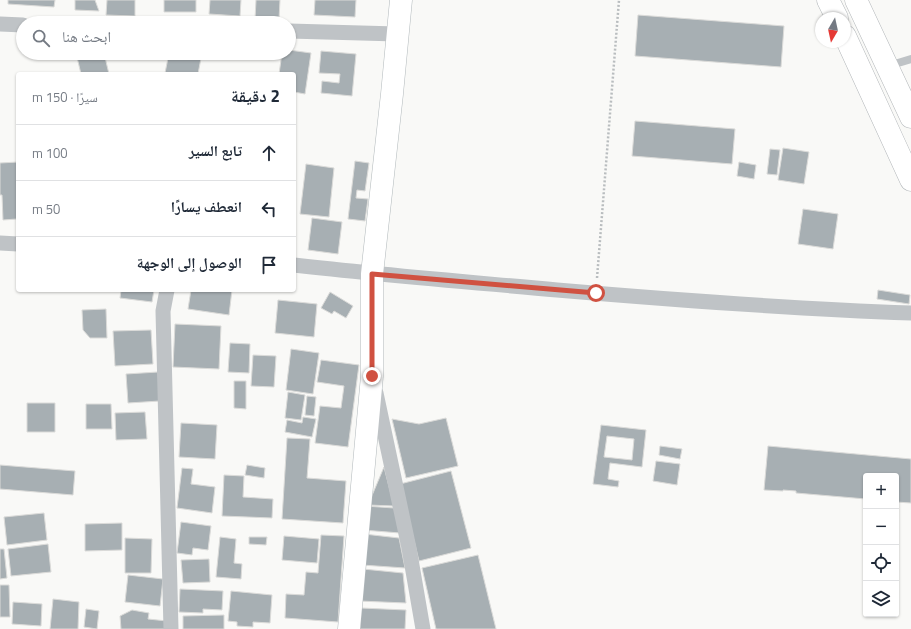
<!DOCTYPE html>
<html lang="ar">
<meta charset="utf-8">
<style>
body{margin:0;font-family:"Titillium Web","Noto Naskh Arabic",sans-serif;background:#f2f2f3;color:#1f2937;direction:rtl}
.controls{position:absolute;right:12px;bottom:12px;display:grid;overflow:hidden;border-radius:4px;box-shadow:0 1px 3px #0004}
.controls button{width:36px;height:36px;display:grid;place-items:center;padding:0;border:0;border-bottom:1px solid #e0e1e3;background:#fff;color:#1f2937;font:20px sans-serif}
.compass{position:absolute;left:815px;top:12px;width:36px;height:36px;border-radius:50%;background:#fff;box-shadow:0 1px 3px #0004;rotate:189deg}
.stop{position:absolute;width:12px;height:12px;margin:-9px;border:3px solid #d05141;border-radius:50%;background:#fff}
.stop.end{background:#d05141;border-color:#fff;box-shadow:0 1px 4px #0008}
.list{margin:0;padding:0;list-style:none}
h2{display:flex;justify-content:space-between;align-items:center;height:52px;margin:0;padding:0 16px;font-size:17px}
h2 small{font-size:13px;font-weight:400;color:#747a83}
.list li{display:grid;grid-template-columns:26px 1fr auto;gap:12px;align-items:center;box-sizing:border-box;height:56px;padding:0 16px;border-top:1px solid #e0e1e3}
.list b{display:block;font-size:15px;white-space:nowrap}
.list em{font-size:13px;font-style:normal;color:#747a83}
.icon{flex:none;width:22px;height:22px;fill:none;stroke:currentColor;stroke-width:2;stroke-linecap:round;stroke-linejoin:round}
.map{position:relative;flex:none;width:911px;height:629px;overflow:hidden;direction:ltr}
.search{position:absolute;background:#fff;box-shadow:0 1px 3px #0004;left:16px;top:16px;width:280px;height:44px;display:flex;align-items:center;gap:10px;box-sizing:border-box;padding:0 14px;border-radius:22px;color:#747a83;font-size:15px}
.panel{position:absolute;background:#fff;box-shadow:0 1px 3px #0004;left:16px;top:72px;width:280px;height:220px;border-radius:4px;direction:rtl}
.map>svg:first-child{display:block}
.building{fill:#a7afb3;stroke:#dbdbd9;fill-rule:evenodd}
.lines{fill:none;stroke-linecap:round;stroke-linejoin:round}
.secondary-casing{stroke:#b1b8bb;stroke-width:23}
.highway-casing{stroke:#b3b7ba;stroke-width:23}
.path{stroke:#b9bdbf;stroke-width:2.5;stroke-dasharray:2 2;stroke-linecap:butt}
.lane{stroke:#bfc3c6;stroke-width:8}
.street{stroke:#bfc3c6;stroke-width:15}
.secondary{stroke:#fff;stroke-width:22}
.highway{stroke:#fff;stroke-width:22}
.route{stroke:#d05141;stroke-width:5}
</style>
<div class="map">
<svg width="911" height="629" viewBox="0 0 911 629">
<rect width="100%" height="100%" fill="#f9f9f7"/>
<path class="building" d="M8 0H55L54 7 8 4Z
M75 0H95L99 11 75 10Z
M107 0H135V16L106 15Z
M164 0H196V12H164Z
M210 0H241L240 16 209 14Z
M256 0H280L279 20 255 19Z
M315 0H356L355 17 314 15Z
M638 15 784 26 781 67 635 56Z
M289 50 311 53 305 94 294 92V74H279L282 53H289Z
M321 51 356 54 352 96 321 93 322 81 339 83 340 74 319 73Z
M76 53H104L109 74H81Z
M169 53H202L198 74H172L165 73Z
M635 121 735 129 732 164 632 156Z
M783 148 809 152 804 184 778 180Z
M770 149 780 150 777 175 767 174Z
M355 161 369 163 365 191 357 190 356 198 368 199 365 221 348 219Z
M18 162 17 219 3 220 2 195H0V163Z
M739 162 756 165 754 179 737 176Z
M306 164 334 168 329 217 300 214Z
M803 209 838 214 833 249 798 244Z
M312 218 342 222 338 254 308 250Z
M121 290H154L152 302 120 298Z
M191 290H232L229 315 188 309Z
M878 290 910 295 909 304 877 299Z
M330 292 353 306 346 318 334 311 332 314 321 308Z
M278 300 317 304 314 337 275 333Z
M106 309 107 338H90L83 330 82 310Z
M175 324 221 326 219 369 173 367Z
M151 330 153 364 115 366 113 331Z
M230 343 250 344 249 373 228 372Z
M291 349 319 353 313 394 286 390Z
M253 355 276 356 274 387 251 386Z
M321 360 359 365 348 447 315 443 320 406 341 408 344 386 317 382Z
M158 372 160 401 128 403 126 374Z
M234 381H246V409L234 408Z
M288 392 305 395 301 420 285 418Z
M307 396 316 397 314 416 305 415Z
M27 403H55V432H27Z
M86 404H111L112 429H86Z
M145 412 147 439 116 440 115 413Z
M303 417 316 419 312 437 285 432 287 420 302 423Z
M446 418 458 466 406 478 392 419 419 424Z
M181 423 217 425 215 459 179 457Z
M601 425 646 430 642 467 610 463 608 479 619 481 618 487 593 484ZM607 436 634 439 632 460 604 457Z
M287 438 310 439 307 478 346 481 343 523 282 519Z
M660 446 682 449 680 459 659 455Z
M768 446 911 459V503L896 502V476H866V499L796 493V491L783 490V491L764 490Z
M656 461 680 464 677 485 653 481Z
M0 465 75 471 73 495 0 489Z
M247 465 265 468 264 478 245 475Z
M384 467 394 506 368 505Z
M182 468 193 469 191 484 215 487 212 513 177 508Z
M451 471 471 548 419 561 400 484Z
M224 475 244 476 243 497 273 499 272 518 222 516Z
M365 506 394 508 400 533 363 530Z
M44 513 47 540 7 545 4 517Z
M181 522 211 526 208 550 193 548 192 555 177 553Z
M122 523V550L85 551V524Z
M364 534 399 538 405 568 362 565Z
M321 535 344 536 338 622 285 618 286 594 304 595 306 572 318 573Z
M284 536 319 539 317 563 282 560Z
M220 537 236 539 234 563 242 564 241 579 216 577Z
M249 537H267L266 545 249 544Z
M125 538 152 539 151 573H125Z
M48 544 51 572 11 576 8 549Z
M0 549H4L7 578 0 579Z
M478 555 496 629H436L422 568Z
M209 559 210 582 183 583 181 560Z
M363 569 403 573 406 603 359 601Z
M128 575 163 579 160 606 125 602Z
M0 585H9L10 617H0Z
M180 589 223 591 222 610 203 609V613L179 612Z
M231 591 272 595 270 623 253 622V627L237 626V622L228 621Z
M53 599 79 602 78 629H50Z
M13 602 42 604 41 626 12 624Z
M361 608 406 610 405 629H360Z
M86 609 99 611 97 629 84 627Z
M132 610 149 613 148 619 167 621 168 629H121L120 616Z
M224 615V629H183V616Z"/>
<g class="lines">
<defs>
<path id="secondary" d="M349 629 372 376V274L392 94 401 0"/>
<path id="highway" d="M828 0 837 18
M856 0 911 117
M845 36 911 180"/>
</defs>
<use href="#secondary" class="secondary-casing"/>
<use href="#highway" class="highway-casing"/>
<path class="path" d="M597 278 619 0"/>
<path class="lane" d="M888 66 911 59"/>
<path class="street" d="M0 24 23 25
M289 31 397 34
M0 243 18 244
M294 265C382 275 469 282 557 290 675 300 793 309 911 313
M167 290 163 311 171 629
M376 393 409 548 423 629"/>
<use href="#secondary" class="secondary"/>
<use href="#highway" class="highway"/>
</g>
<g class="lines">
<path class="route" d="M372 376V274L596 293"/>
</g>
</svg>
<div class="controls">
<button>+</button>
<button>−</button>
<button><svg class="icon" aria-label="locate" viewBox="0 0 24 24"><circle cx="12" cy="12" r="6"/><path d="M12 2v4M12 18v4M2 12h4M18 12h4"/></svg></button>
<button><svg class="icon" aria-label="layers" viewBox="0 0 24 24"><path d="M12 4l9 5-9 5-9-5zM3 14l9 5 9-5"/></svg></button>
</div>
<svg class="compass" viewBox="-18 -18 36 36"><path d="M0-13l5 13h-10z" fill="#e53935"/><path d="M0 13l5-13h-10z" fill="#747a83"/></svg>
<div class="stop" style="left:596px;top:293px"></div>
<div class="stop end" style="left:372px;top:376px"></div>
<div class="search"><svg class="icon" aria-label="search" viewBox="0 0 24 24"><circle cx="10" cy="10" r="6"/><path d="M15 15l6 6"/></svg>ابحث هنا</div>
<section class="panel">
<h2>2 دقيقة<small>سيرًا · 150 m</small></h2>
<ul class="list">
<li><svg class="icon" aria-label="ahead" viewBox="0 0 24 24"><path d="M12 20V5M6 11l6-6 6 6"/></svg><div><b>تابع السير</b></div><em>100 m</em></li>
<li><svg class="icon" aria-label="left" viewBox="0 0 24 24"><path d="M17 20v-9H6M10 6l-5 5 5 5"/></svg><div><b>انعطف يسارًا</b></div><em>50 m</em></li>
<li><svg class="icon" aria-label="arrive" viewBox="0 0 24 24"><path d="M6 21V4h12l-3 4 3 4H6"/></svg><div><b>الوصول إلى الوجهة</b></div></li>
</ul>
</section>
</div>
